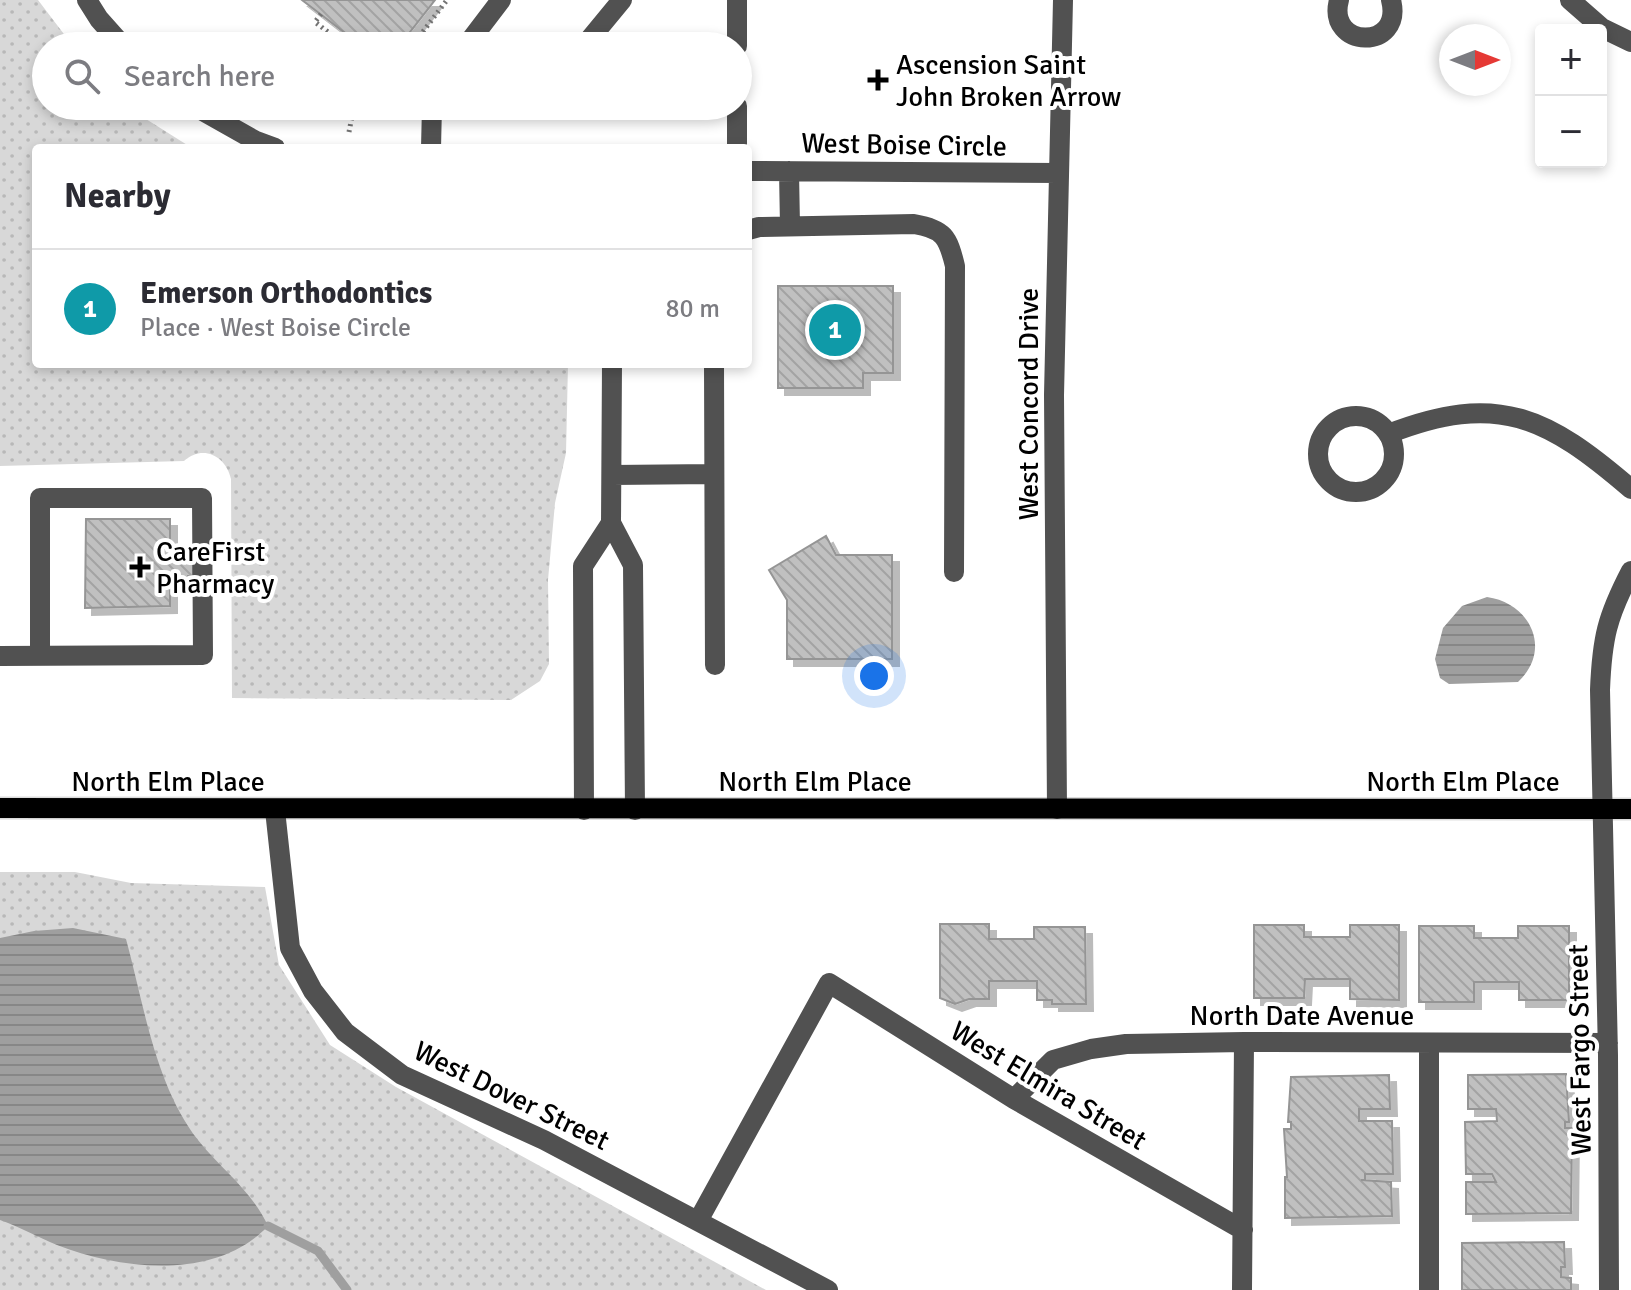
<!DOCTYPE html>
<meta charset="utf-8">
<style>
body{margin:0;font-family:Signika,sans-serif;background:#f2f2f3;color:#2b2b33}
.controls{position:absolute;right:24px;top:24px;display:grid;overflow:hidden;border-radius:8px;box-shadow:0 4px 12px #0003}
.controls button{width:72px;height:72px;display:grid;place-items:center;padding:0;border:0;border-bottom:2px solid #e1e1e2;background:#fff;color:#2b2b33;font:40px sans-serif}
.compass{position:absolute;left:1439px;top:24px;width:72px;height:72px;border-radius:50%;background:#fff;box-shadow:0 4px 12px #0003;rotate:90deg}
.you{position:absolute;left:874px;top:676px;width:28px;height:28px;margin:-20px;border:6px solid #fff;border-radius:50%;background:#1a73e8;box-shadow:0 0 0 12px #1a73e833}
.badge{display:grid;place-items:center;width:52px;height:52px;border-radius:50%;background:#2563eb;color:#fff;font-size:26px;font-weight:700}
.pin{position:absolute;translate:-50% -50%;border:4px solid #fff;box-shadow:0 2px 8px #0006}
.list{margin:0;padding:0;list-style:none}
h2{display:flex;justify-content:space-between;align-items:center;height:104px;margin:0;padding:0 32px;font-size:34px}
h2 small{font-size:26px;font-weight:400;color:#7c7c81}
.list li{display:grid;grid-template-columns:52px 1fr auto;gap:24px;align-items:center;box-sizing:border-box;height:120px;padding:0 32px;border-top:2px solid #e1e1e2}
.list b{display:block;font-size:30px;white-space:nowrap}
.list p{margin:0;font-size:26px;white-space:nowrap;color:#7c7c81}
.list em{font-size:26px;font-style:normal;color:#7c7c81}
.icon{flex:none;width:44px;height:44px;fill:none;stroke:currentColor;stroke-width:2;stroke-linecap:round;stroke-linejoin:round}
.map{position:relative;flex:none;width:1631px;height:1290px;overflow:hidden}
.search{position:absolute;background:#fff;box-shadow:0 4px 12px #0003;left:32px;top:32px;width:720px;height:88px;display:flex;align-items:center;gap:20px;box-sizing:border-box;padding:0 28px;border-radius:44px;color:#7c7c81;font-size:30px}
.panel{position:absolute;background:#fff;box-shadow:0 4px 12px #0003;left:32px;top:144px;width:720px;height:224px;border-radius:8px}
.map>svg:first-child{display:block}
.grass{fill:url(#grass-dots)}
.water{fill:url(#water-rules)}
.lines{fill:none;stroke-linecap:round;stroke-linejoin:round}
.stream{stroke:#9f9f9f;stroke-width:9}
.building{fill:url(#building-back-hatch);stroke:#959595;stroke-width:2;filter:url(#shadow)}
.major-casing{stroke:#dbdbdb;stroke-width:23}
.path{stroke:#737373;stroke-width:5;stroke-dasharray:2 4;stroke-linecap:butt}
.minor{stroke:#515151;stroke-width:20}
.major{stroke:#000;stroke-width:20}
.poi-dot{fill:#000;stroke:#fff;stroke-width:3}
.labels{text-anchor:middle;stroke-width:8;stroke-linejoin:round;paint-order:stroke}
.poi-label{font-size:28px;fill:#000;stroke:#fff;text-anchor:start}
.street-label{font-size:28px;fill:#000;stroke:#fff}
</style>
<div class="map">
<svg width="1631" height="1290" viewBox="0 0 1631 1290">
<defs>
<pattern id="grass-dots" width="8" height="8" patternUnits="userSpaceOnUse" patternTransform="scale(2)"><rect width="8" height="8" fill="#d8d8d8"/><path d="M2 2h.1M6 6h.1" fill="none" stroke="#b8b8b8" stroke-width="1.8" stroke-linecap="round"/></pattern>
<pattern id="water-rules" width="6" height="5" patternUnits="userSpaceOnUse" patternTransform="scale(2)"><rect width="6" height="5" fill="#9f9f9f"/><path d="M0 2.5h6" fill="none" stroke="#878787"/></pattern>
<pattern id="building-back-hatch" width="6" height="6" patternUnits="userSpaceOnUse" patternTransform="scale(2)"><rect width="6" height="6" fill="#c0c0c0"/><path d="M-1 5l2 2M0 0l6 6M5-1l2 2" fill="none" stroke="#a3a3a3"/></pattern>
<filter id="shadow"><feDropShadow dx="7" dy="7" stdDeviation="0" flood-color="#0004"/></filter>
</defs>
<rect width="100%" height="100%" fill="#fff"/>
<path class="grass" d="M0 0H38L73 46H46V106H130L138 114 192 148H36V364H568L566 453 555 503 548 580 549 664 540 681 511 700 232 698 231 479C226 456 203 444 184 461L0 466Z
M0 872H75L131 883 265 887 279 965 330 1045 396 1087 766 1290H0Z"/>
<path class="water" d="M1487 597C1530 603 1553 649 1518 682L1449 684 1440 678 1435 659 1443 628 1462 606Z
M73 928 126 939C144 1005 155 1085 198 1140 221 1169 252 1191 268 1226 216 1281 121 1270 57 1245 38 1237 20 1227 0 1220V938L34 931Z"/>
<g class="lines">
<path class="stream" d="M268 1226 318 1251 347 1290"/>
</g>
<path class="building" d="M302 0H435L399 46H362Z
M778 286H893V373H863V388H778Z
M86 519H170V553H189V559H193V576H188V580H170V606L85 608Z
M826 536 836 555H892V659H787V600L769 570Z
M940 924H989V939H1034V927H1085L1086 1004H1052V1000H1037V981H989V999H969L955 1004 940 998Z
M1254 925H1304V937H1350V925H1399V1000L1350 999V979H1305L1304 998H1254Z
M1419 926H1474V938H1518V926H1569V1000H1519V982H1474V1002H1419Z
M1566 1074 1569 1122H1565V1128H1572L1571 1213 1466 1214V1182H1496L1492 1174H1466L1465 1122 1497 1121 1496 1109H1468V1075Z
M1389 1075 1390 1109H1359V1121H1392L1393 1174H1365V1180H1361L1391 1182 1392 1216 1285 1218V1177H1287L1284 1129H1291V1122H1288L1291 1077Z
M1564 1242 1565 1267H1561V1277L1571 1278V1290H1462V1243Z"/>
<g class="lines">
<defs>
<path id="major" d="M0 808 1631 809"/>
</defs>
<use href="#major" class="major-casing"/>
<path class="path" d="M321 14 315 22 346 46
M412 46 447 0
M349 132 354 106"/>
<path class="minor" d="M87 0 99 19 123 46
M1339 0C1326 49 1404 51 1391 0
M1570 0 1602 28 1631 42
M466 46 501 0
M584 46 622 0
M737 46V0
M194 106 256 141 275 148
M431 148 432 106
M737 148V106
M748 171 1059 173
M789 171 790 226
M748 230 759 227 914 224C944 229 948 237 955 266L954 572
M612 364 611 523 633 565 635 810
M714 364 715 665
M1318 454a38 38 0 1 1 76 0a38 38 0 1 1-76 0Z
M1388 434C1498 391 1547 417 1631 489
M612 475 714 474
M0 656 203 655 202 498H40V656
M1057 809 1054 395 1063 0
M275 810 290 948 313 991 345 1032 402 1075 544 1140 828 1290
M584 810 583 566 611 523
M1014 1099 1053 1060 1091 1049 1126 1044 1244 1042 1608 1043
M698 1221 829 983 1014 1099 1243 1230
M1242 1290 1244 1042
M1429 1290V1043
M1609 1290 1608 1055 1600 690C1602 638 1607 617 1631 571"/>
<use href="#major" class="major"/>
</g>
<g class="poi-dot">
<path d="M874 68h8v8h8v8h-8v8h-8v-8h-8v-8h8z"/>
<path d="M136 555h8v8h8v8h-8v8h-8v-8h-8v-8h8z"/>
</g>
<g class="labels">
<g class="poi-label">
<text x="896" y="74">Ascension Saint<tspan x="896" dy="32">John Broken Arrow</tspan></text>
<text x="156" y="561">CareFirst<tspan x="156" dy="32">Pharmacy</tspan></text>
</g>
<g class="street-label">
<text transform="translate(904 144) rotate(1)" y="10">West Boise Circle</text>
<text transform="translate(1028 404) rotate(-90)" y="10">West Concord Drive</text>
<text x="168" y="791">North Elm Place</text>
<text x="815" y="791">North Elm Place</text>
<text x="1463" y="791">North Elm Place</text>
<text x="1302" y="1025">North Date Avenue</text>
<text transform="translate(1579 1050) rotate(-91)" y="10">West Fargo Street</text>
<text transform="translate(1049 1085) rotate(31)" y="10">West Elmira Street</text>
<text transform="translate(512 1095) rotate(26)" y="10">West Dover Street</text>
</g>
</g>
</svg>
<div class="controls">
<button>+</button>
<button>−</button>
</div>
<svg class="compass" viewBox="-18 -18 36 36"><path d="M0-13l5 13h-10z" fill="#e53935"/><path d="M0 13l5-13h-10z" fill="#7c7c81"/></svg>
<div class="you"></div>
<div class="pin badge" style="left:835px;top:330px;background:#0f9aa8">1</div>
<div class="search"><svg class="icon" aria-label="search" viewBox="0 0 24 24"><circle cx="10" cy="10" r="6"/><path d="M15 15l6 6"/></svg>Search here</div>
<section class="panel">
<h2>Nearby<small></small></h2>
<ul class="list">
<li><span class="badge" style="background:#0f9aa8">1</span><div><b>Emerson Orthodontics</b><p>Place · West Boise Circle</p></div><em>80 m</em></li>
</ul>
</section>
</div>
